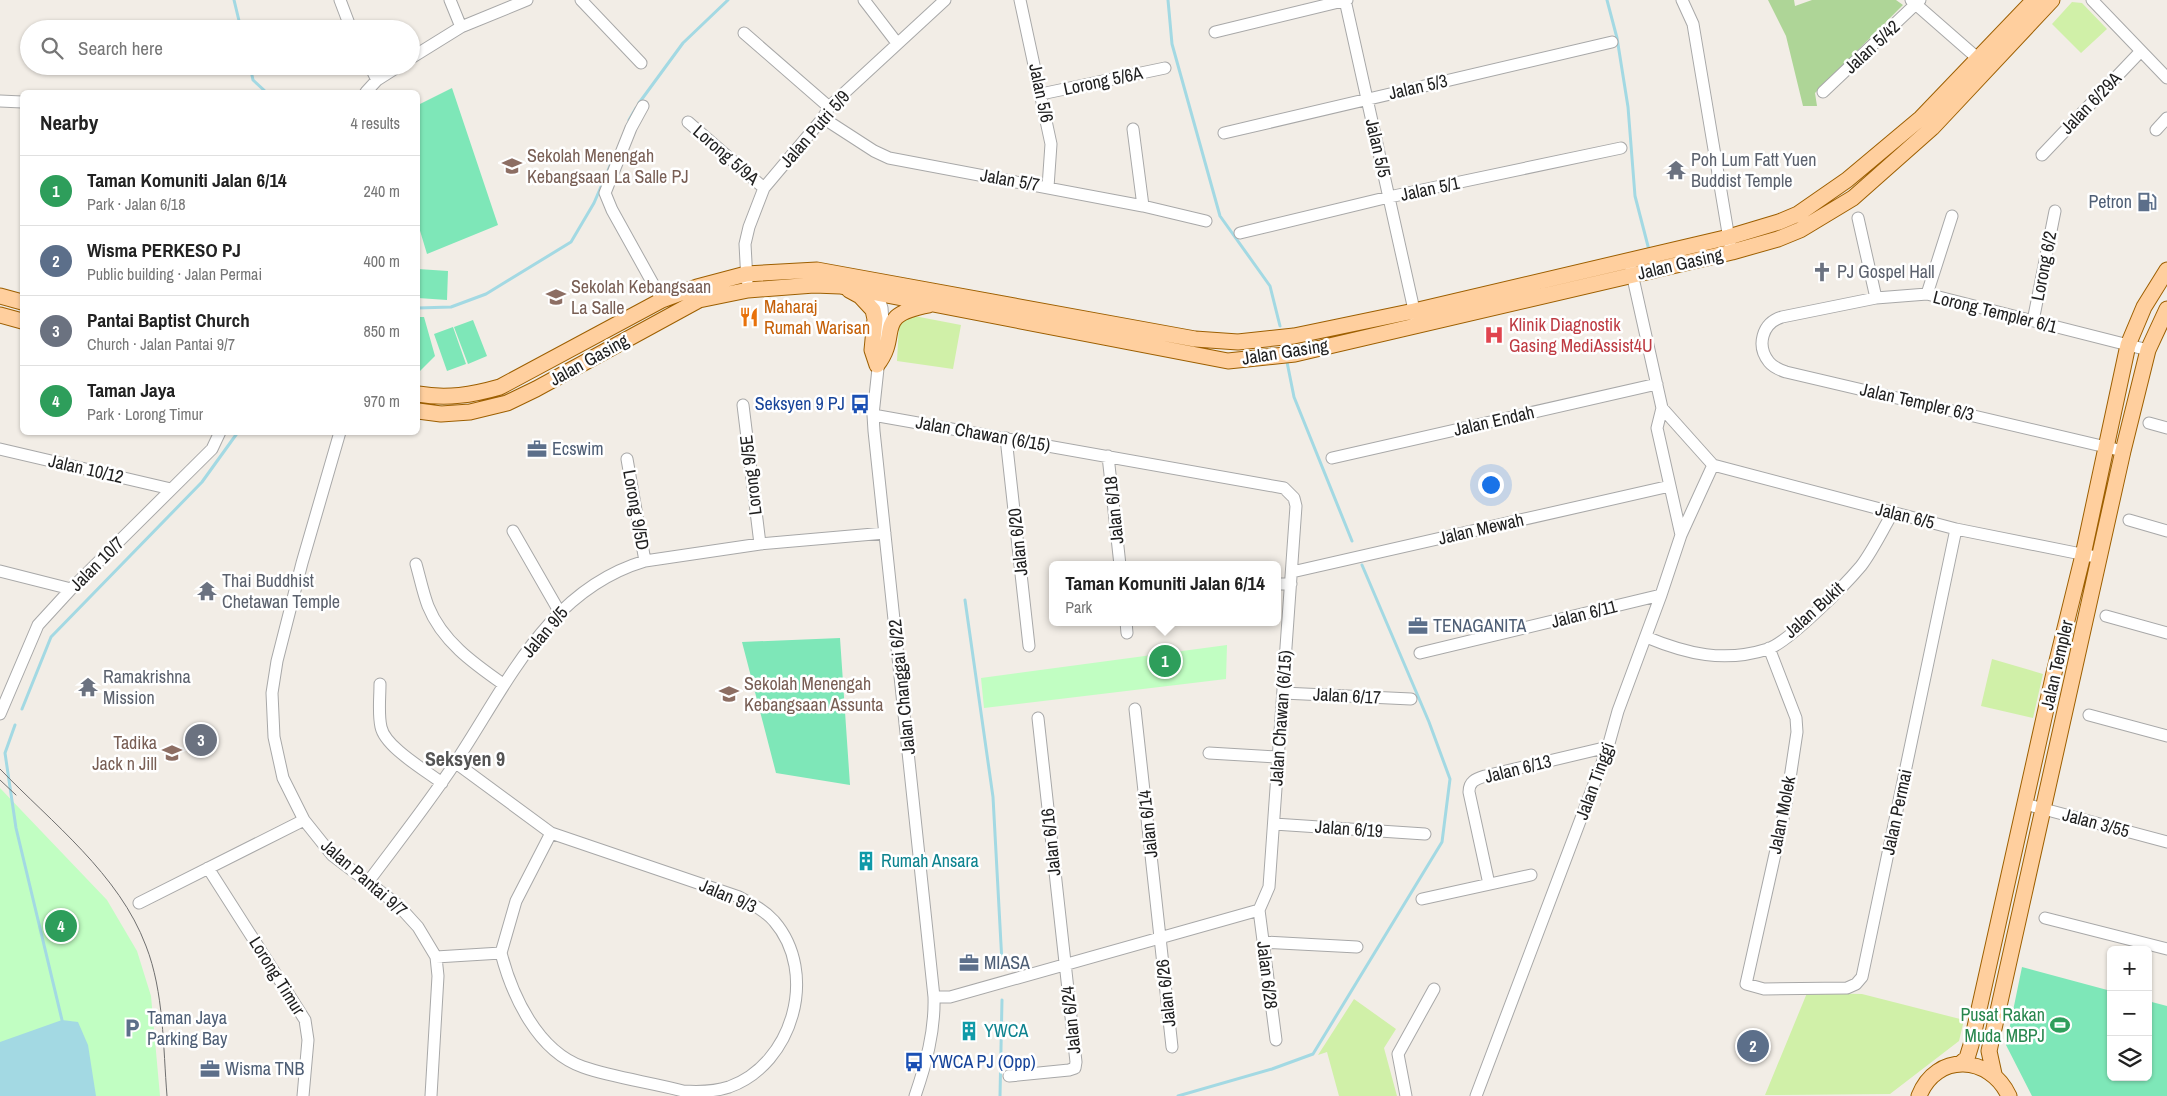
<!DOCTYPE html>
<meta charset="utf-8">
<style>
body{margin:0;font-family:"Archivo Narrow",sans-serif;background:#f2f2f2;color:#222}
.controls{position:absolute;right:15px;bottom:15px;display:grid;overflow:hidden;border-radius:8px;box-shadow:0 1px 4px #0004}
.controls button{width:45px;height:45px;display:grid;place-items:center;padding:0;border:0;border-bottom:1px solid #e0e0e0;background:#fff;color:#222;font:25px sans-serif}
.you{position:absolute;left:1490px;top:484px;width:18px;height:18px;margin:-12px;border:4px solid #fff;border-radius:50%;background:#1a73e8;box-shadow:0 0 0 8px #1a73e833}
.badge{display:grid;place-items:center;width:32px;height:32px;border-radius:50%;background:#d93025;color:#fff;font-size:16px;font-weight:700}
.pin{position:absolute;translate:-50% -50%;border:2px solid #fff;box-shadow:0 1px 5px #0006}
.popup{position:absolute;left:1049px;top:561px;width:232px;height:65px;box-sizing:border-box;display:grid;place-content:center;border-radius:8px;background:#fff;filter:drop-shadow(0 1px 4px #0005);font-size:16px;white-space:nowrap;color:#767676}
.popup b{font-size:19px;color:#222}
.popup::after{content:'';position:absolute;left:50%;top:100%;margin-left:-10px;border:10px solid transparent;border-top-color:#fff}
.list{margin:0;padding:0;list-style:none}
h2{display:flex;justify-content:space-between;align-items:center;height:65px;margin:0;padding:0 20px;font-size:21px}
h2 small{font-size:16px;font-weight:400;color:#767676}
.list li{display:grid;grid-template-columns:32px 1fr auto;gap:15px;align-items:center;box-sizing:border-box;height:70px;padding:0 20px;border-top:1px solid #e0e0e0}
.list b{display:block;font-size:19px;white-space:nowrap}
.list p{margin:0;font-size:16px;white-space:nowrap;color:#767676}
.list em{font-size:16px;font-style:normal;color:#767676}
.icon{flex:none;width:28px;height:28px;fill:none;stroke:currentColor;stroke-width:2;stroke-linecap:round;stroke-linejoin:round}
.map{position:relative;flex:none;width:2167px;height:1096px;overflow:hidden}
.search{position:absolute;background:#fff;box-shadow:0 1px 4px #0004;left:20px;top:20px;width:400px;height:55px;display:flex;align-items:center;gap:12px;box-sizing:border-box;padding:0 18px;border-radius:28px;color:#767676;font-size:19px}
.panel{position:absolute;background:#fff;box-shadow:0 1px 4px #0004;left:20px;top:90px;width:400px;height:345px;border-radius:8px}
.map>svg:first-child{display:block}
.grass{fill:#d0f0a8}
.forest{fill:#aed597}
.park{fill:#c1fec2}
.pitch{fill:#7ee7b8}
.water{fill:#a3d9e3}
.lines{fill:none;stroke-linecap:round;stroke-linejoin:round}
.stream{stroke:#a3d9e3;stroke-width:3}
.minor-casing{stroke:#a8a8a8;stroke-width:13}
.major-casing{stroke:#9d5f00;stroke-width:17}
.minor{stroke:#fff;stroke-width:11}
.major{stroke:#ffcf9e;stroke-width:15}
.tram{stroke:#6f6f6f;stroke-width:1}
.labels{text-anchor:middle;stroke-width:5;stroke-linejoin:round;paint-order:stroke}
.street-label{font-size:18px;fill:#212121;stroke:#fff}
.education-label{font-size:18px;fill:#785e54;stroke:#fff;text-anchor:start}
.worship-label{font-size:18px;fill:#5b616d;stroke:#fff;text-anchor:start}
.service-label{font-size:18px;fill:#4e5e75;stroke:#fff;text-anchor:start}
.food-label{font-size:18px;fill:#c56008;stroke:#fff;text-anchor:start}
.health-label{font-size:18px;fill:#be3a42;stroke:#fff;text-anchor:start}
.transit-label{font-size:18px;fill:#164399;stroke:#fff;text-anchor:end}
.culture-label{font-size:18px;fill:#0d838f;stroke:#fff;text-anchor:start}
.leisure-label{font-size:18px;fill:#27864d;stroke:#fff;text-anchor:end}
.quarter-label{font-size:20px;font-weight:bold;fill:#545454;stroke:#fff}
</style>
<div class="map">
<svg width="2167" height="1096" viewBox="0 0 2167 1096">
<rect width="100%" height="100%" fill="#f2ede6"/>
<path class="grass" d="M2072 2 2082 3 2107 29 2081 53 2052 24Z
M909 315 961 325 953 369 897 361 899 324Z
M1992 659 2043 674 2033 718 1981 706Z
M1807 993 1862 994 1964 1020 1959 1041 1890 1094 1765 1095Z
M1354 999 1396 1029 1384 1048 1397 1096H1339L1327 1052 1318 1055Z"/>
<path class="forest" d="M1768 0H1794L1795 6 1812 0H1896L1903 5 1815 93 1817 106H1803L1786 36Z"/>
<path class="park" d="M1227 645 1226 679 984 708 981 678Z
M0 788 107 900 137 951 151 996 160 1096H0Z"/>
<path class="pitch" d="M452 88 498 225 427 254 418 224V105Z
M418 269 448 271 447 300 418 298Z
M418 317H424L435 356 418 373Z
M473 320 487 356 468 364 454 327Z
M453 327 466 364 447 371 434 334Z
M840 638 850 785 776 773 742 642Z
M2022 967 2111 991V1077H2148V1001L2167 1006V1096H2032L2006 1045Z"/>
<path class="water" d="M62 1020 78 1022 88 1045 96 1096H0V1042Z"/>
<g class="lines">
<path class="stream" d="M234 0 241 29
M1168 0 1172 44 1220 216 1270 286 1280 326
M1607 0 1617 38 1628 107 1635 196 1649 250
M250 66 253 80 266 92
M639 103 683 43 728 0
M629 120 636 108
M418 308 451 307 486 294 571 242 594 203 612 161
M1287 362 1294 397 1352 541
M965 600 993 797 1002 963
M22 709 51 637 202 482 238 432
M15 725 5 753 16 828 62 1020
M1000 1096 1002 1000
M1178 1096 1272 1069 1313 1054 1442 842 1450 779 1429 722 1362 565"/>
<defs>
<path id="minor" d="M340 0 351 29
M450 0 461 27
M581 0 641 63
M864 0 897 43
M1020 0 1051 144 1048 187
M1345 0 1416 319
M1682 0 1693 24 1730 245
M1911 0 1983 63
M2092 0 2167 78
M1215 32 1347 0
M744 33 829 107
M411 58 461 27 527 0
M370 66 377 80
M366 92 377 80 399 66
M1823 92 1920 0
M1041 94 1165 68
M0 101 22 102
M643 106 631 128 605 193 612 210 662 300
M823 118 874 151 889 158 1143 206 1206 221
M688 122 764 188
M1133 129 1143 206
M2156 130 2167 118
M1224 133 1612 42
M2042 155 2141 51
M1858 218 1876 298
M1240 233 1389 197 1621 148
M1631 269 1662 408 1713 465
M747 281 745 244 749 227 764 188 823 118 829 107 945 0
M876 288 882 308 883 322 873 415 874 431 934 997C935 1031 926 1064 915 1096
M1927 294 1952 216
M2033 321 2055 211
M743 405 760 544
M1662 408 1657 428 1681 535
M873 415 1284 488 1294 498 1296 506 1269 887 1259 910 950 997H934
M2149 423 2167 428
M340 432 302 563 277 661 272 693 274 737 283 778 304 820 332 855 398 905 418 927 436 957 438 976 431 1096
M1006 438 1029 646
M0 449 171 489
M2123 451 1786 372C1780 370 1773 367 1769 362 1756 346 1762 323 1782 317L1876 298 1927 294 2148 350
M1108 456 1120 565
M1332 458 1657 384
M627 459 645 561
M1713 465 1956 529 2091 556
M2129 520 2167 531
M513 531 559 611
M416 564C420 578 423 593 428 606 442 641 473 663 503 684
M0 571 71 589
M1292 572 1670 486
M1278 584H1291
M2106 616 2167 633
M1126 622 1127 633
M1646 637C1687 654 1724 663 1768 649 1790 641 1845 585 1861 566 1873 550 1882 531 1892 514
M1769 648 1796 718 1797 732 1786 805 1746 984 1764 989 1847 988 1856 984 1862 977 1956 529
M1420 653 1661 595
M380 684C380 698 378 714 381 727 385 747 425 770 442 783
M1283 693 1411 699
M1135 709 1172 1047
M0 714 38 625 71 589 212 449 220 432
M2089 715 2167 736
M1209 753 1278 757
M2025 804 2167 842
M1274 824 1425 834
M208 868 305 1020 308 1040 303 1096
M368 882C397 843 428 804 455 763 507 685 547 590 645 561L760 544 885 533
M1489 884 1469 792C1469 781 1476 779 1485 776L1608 747
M1422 899 1531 875
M139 903 304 820
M1259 910 1276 1040
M2045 918 2167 949
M1263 942 1357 947
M501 953 516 901 551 833
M436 957 501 953C512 995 537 1051 583 1067 615 1078 650 1082 683 1091 698 1092 714 1092 729 1087 793 1064 819 973 774 921 764 910 752 904 739 897L551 833 456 763
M1009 1076 1069 1070 1075 1068 1076 1062 1038 718
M1406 1096 1398 1054 1434 989
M1476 1096 1608 747 1618 711 1661 595 1681 535 1713 465"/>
<path id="major" d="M849 290 860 296 873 310 875 319 872 350 877 365
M0 296 22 302
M0 315 22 321
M877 365C902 333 871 316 929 305
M418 394C447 399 472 395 500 387L662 300 697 287 746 274 817 270 1195 339 1238 342 1294 336 1414 311 1729 237 1779 222 1798 214 1847 180 1921 118 2034 0
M418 411 441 414 470 412 507 403 536 389 699 300 748 290 814 285 840 286 1228 361 1295 354 1732 252 1778 239 1800 230 1853 198 1932 128 2052 0
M1960 1064 1967 1058 1971 1045 2054 673 2083 555 2128 345 2144 307 2167 270
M1994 1074 1989 1051 2123 451 2148 350 2167 309
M1919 1096C1936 1052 1990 1055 2009 1096"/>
</defs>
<use href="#minor" class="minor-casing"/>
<use href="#major" class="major-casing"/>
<use href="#minor" class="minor"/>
<use href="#major" class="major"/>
<path class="tram" d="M0 769C52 823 119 874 146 946 164 992 163 1047 167 1096
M0 780 16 795"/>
</g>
<defs>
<symbol id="school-bare" viewBox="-9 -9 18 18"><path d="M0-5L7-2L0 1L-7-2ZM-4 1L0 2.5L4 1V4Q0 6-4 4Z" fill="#8d6e63" stroke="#fff" stroke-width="2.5" paint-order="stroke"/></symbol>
<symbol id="temple-bare" viewBox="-9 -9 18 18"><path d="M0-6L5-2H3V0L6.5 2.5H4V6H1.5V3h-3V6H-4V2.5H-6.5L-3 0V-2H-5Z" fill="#6b7280" stroke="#fff" stroke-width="2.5" paint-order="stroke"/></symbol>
<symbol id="fuel-bare" viewBox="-9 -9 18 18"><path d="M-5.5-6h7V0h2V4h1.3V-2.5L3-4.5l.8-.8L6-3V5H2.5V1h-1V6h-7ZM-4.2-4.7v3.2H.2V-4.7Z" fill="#5c6f8a" stroke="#fff" stroke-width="2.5" paint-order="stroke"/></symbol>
<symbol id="church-bare" viewBox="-9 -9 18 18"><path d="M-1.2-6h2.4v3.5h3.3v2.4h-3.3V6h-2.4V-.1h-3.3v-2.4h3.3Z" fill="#6b7280" stroke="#fff" stroke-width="2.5" paint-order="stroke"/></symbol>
<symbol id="restaurant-bare" viewBox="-9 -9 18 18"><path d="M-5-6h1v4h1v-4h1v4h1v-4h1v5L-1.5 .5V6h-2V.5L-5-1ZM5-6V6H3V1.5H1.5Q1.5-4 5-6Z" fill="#e8710a" stroke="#fff" stroke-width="2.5" paint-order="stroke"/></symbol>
<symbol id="hospital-bare" viewBox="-9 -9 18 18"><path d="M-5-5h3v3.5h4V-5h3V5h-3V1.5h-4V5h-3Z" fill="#e0444e" stroke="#fff" stroke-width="2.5" paint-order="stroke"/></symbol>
<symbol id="bus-bare" viewBox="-9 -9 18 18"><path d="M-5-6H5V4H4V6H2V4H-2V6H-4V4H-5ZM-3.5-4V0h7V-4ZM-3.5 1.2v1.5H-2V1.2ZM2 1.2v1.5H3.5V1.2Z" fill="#1a4fb4" stroke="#fff" stroke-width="2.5" paint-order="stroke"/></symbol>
<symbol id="office-bare" viewBox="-9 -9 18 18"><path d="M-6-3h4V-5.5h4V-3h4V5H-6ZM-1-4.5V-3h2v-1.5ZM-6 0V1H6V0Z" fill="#5c6f8a" stroke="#fff" stroke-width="2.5" paint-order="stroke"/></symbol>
<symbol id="building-bare" viewBox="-9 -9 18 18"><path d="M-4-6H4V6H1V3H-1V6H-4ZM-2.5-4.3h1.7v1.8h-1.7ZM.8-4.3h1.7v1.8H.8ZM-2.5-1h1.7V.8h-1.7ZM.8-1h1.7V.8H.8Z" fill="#0f9aa8" stroke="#fff" stroke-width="2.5" paint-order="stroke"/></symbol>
<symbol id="stadium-bare" viewBox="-9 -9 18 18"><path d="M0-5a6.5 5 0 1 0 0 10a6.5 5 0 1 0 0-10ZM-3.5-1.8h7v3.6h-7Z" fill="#2e9e5b" stroke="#fff" stroke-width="2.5" paint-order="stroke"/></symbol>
<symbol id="parking-bare" viewBox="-9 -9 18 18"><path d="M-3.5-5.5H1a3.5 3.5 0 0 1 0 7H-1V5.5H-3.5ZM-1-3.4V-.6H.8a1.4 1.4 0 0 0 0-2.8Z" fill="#5c6f8a" stroke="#fff" stroke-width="2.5" paint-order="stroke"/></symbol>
</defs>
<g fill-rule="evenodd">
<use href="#school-bare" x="498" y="152" width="28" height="28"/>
<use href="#temple-bare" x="1662" y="156" width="28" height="28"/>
<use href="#fuel-bare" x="2133" y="188" width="28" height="28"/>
<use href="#church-bare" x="1808" y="258" width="28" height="28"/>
<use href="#school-bare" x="542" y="283" width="28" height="28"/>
<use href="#restaurant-bare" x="735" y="303" width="28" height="28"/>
<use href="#hospital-bare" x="1480" y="321" width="28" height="28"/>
<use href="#bus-bare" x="846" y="390" width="28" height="28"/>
<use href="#office-bare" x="523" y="435" width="28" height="28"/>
<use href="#temple-bare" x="193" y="577" width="28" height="28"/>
<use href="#office-bare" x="1404" y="612" width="28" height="28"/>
<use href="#temple-bare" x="74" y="673" width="28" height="28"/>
<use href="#school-bare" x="715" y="680" width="28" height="28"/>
<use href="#school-bare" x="158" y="739" width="28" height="28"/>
<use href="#building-bare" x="852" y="847" width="28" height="28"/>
<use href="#office-bare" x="955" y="949" width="28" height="28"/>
<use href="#stadium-bare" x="2046" y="1011" width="28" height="28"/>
<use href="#parking-bare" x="118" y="1014" width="28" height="28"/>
<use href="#building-bare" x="955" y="1017" width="28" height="28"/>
<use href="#bus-bare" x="900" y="1048" width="28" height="28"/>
<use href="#office-bare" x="196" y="1055" width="28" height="28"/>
</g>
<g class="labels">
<g class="street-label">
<text transform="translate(1872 47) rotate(-43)" y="6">Jalan 5/42</text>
<text transform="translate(1103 81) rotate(-12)" y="6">Lorong 5/6A</text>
<text transform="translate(1418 87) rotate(-13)" y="6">Jalan 5/3</text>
<text transform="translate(1041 93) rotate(78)" y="6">Jalan 5/6</text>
<text transform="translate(2091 103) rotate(-46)" y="6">Jalan 6/29A</text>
<text transform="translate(815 129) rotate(-49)" y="6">Jalan Putri 5/9</text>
<text transform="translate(1378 148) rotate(77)" y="6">Jalan 5/5</text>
<text transform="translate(726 155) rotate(41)" y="6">Lorong 5/9A</text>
<text transform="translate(1010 180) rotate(10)" y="6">Jalan 5/7</text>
<text transform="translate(1430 189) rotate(-12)" y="6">Jalan 5/1</text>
<text transform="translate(1680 264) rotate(-13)" y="6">Jalan Gasing</text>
<text transform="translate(2044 266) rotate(-79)" y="6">Lorong 6/2</text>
<text transform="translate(1995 312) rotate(14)" y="6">Lorong Templer 6/1</text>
<text transform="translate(1285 352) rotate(-9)" y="6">Jalan Gasing</text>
<text transform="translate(589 360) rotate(-29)" y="6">Jalan Gasing</text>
<text transform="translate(1917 402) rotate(13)" y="6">Jalan Templer 6/3</text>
<text transform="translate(1494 421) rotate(-13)" y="6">Jalan Endah</text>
<text transform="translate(983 434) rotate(10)" y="6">Jalan Chawan (6/15)</text>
<text transform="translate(86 469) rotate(13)" y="6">Jalan 10/12</text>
<text transform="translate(751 475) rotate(-97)" y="6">Lorong 9/5E</text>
<text transform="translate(636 510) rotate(80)" y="6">Lorong 9/5D</text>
<text transform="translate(1114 510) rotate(-96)" y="6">Jalan 6/18</text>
<text transform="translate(1905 516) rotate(14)" y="6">Jalan 6/5</text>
<text transform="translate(1481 529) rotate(-13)" y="6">Jalan Mewah</text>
<text transform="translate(1018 542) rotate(-96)" y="6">Jalan 6/20</text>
<text transform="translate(97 564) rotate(-45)" y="6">Jalan 10/7</text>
<text transform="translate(1814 610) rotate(-42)" y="6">Jalan Bukit</text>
<text transform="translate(1584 614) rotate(-14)" y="6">Jalan 6/11</text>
<text transform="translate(545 632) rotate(-50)" y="6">Jalan 9/5</text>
<text transform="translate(2057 665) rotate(-77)" y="6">Jalan Templer</text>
<text transform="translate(902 687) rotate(-96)" y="6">Jalan Changgai 6/22</text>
<text transform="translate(1347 696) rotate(3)" y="6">Jalan 6/17</text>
<text transform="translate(1281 718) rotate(-86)" y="6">Jalan Chawan (6/15)</text>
<text transform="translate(1518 769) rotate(-14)" y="6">Jalan 6/13</text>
<text transform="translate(1595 781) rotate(-70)" y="6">Jalan Tinggi</text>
<text transform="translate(1897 812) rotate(-78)" y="6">Jalan Permai</text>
<text transform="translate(1782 815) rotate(-79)" y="6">Jalan Molek</text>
<text transform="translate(2096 823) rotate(15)" y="6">Jalan 3/55</text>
<text transform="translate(1148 824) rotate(-96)" y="6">Jalan 6/14</text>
<text transform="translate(1349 829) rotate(4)" y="6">Jalan 6/19</text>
<text transform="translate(1051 842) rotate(-96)" y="6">Jalan 6/16</text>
<text transform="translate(364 878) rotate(41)" y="6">Jalan Pantai 9/7</text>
<text transform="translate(728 896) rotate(23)" y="6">Jalan 9/3</text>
<text transform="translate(1267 975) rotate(83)" y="6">Jalan 6/28</text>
<text transform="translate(277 976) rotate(58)" y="6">Lorong Timur</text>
<text transform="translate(1166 993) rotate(-96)" y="6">Jalan 6/26</text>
<text transform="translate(1071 1020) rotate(-96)" y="6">Jalan 6/24</text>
</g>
<g class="education-label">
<text x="527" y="162">Sekolah Menengah<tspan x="527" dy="21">Kebangsaan La Salle PJ</tspan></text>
<text x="571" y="293">Sekolah Kebangsaan<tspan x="571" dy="21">La Salle</tspan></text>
<text x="744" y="690">Sekolah Menengah<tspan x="744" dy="21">Kebangsaan Assunta</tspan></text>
<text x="157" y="749" text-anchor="end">Tadika<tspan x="157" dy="21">Jack n Jill</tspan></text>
</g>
<g class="worship-label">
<text x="1691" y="166">Poh Lum Fatt Yuen<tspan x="1691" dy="21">Buddist Temple</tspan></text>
<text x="1837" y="278">PJ Gospel Hall</text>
<text x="222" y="587">Thai Buddhist<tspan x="222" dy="21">Chetawan Temple</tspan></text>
<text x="103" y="683">Ramakrishna<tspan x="103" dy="21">Mission</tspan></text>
</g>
<g class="service-label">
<text x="2132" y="208" text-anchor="end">Petron</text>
<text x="552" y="455">Ecswim</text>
<text x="1433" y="632">TENAGANITA</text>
<text x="984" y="969">MIASA</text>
<text x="147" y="1024">Taman Jaya<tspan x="147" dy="21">Parking Bay</tspan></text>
<text x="225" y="1075">Wisma TNB</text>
</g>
<g class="food-label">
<text x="764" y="313">Maharaj<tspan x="764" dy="21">Rumah Warisan</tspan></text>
</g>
<g class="health-label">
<text x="1509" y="331">Klinik Diagnostik<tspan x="1509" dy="21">Gasing MediAssist4U</tspan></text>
</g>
<g class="transit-label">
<text x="845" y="410">Seksyen 9 PJ</text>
<text x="929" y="1068" text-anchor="start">YWCA PJ (Opp)</text>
</g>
<g class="culture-label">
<text x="881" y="867">Rumah Ansara</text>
<text x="984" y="1037">YWCA</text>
</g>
<g class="leisure-label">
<text x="2045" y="1021">Pusat Rakan<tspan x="2045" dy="21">Muda MBPJ</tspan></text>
</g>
<g class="quarter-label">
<text x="465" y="766">Seksyen 9</text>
</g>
</g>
</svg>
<div class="controls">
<button>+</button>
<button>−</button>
<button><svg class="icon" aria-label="layers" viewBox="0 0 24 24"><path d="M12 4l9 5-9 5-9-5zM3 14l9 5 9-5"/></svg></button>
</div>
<div class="you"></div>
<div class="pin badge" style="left:1165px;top:661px;background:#2e9e5b">1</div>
<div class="popup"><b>Taman Komuniti Jalan 6/14</b>Park</div>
<div class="pin badge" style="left:1753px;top:1046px;background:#5c6f8a">2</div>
<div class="pin badge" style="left:201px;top:740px;background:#6b7280">3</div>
<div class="pin badge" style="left:61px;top:926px;background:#2e9e5b">4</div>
<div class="search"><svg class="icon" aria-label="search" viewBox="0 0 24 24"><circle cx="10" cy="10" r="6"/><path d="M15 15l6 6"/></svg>Search here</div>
<section class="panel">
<h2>Nearby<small>4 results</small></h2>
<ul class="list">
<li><span class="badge" style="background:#2e9e5b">1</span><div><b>Taman Komuniti Jalan 6/14</b><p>Park · Jalan 6/18</p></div><em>240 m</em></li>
<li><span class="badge" style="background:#5c6f8a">2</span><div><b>Wisma PERKESO PJ</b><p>Public building · Jalan Permai</p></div><em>400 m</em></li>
<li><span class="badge" style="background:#6b7280">3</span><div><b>Pantai Baptist Church</b><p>Church · Jalan Pantai 9/7</p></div><em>850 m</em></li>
<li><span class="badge" style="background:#2e9e5b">4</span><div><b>Taman Jaya</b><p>Park · Lorong Timur</p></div><em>970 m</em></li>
</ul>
</section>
</div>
